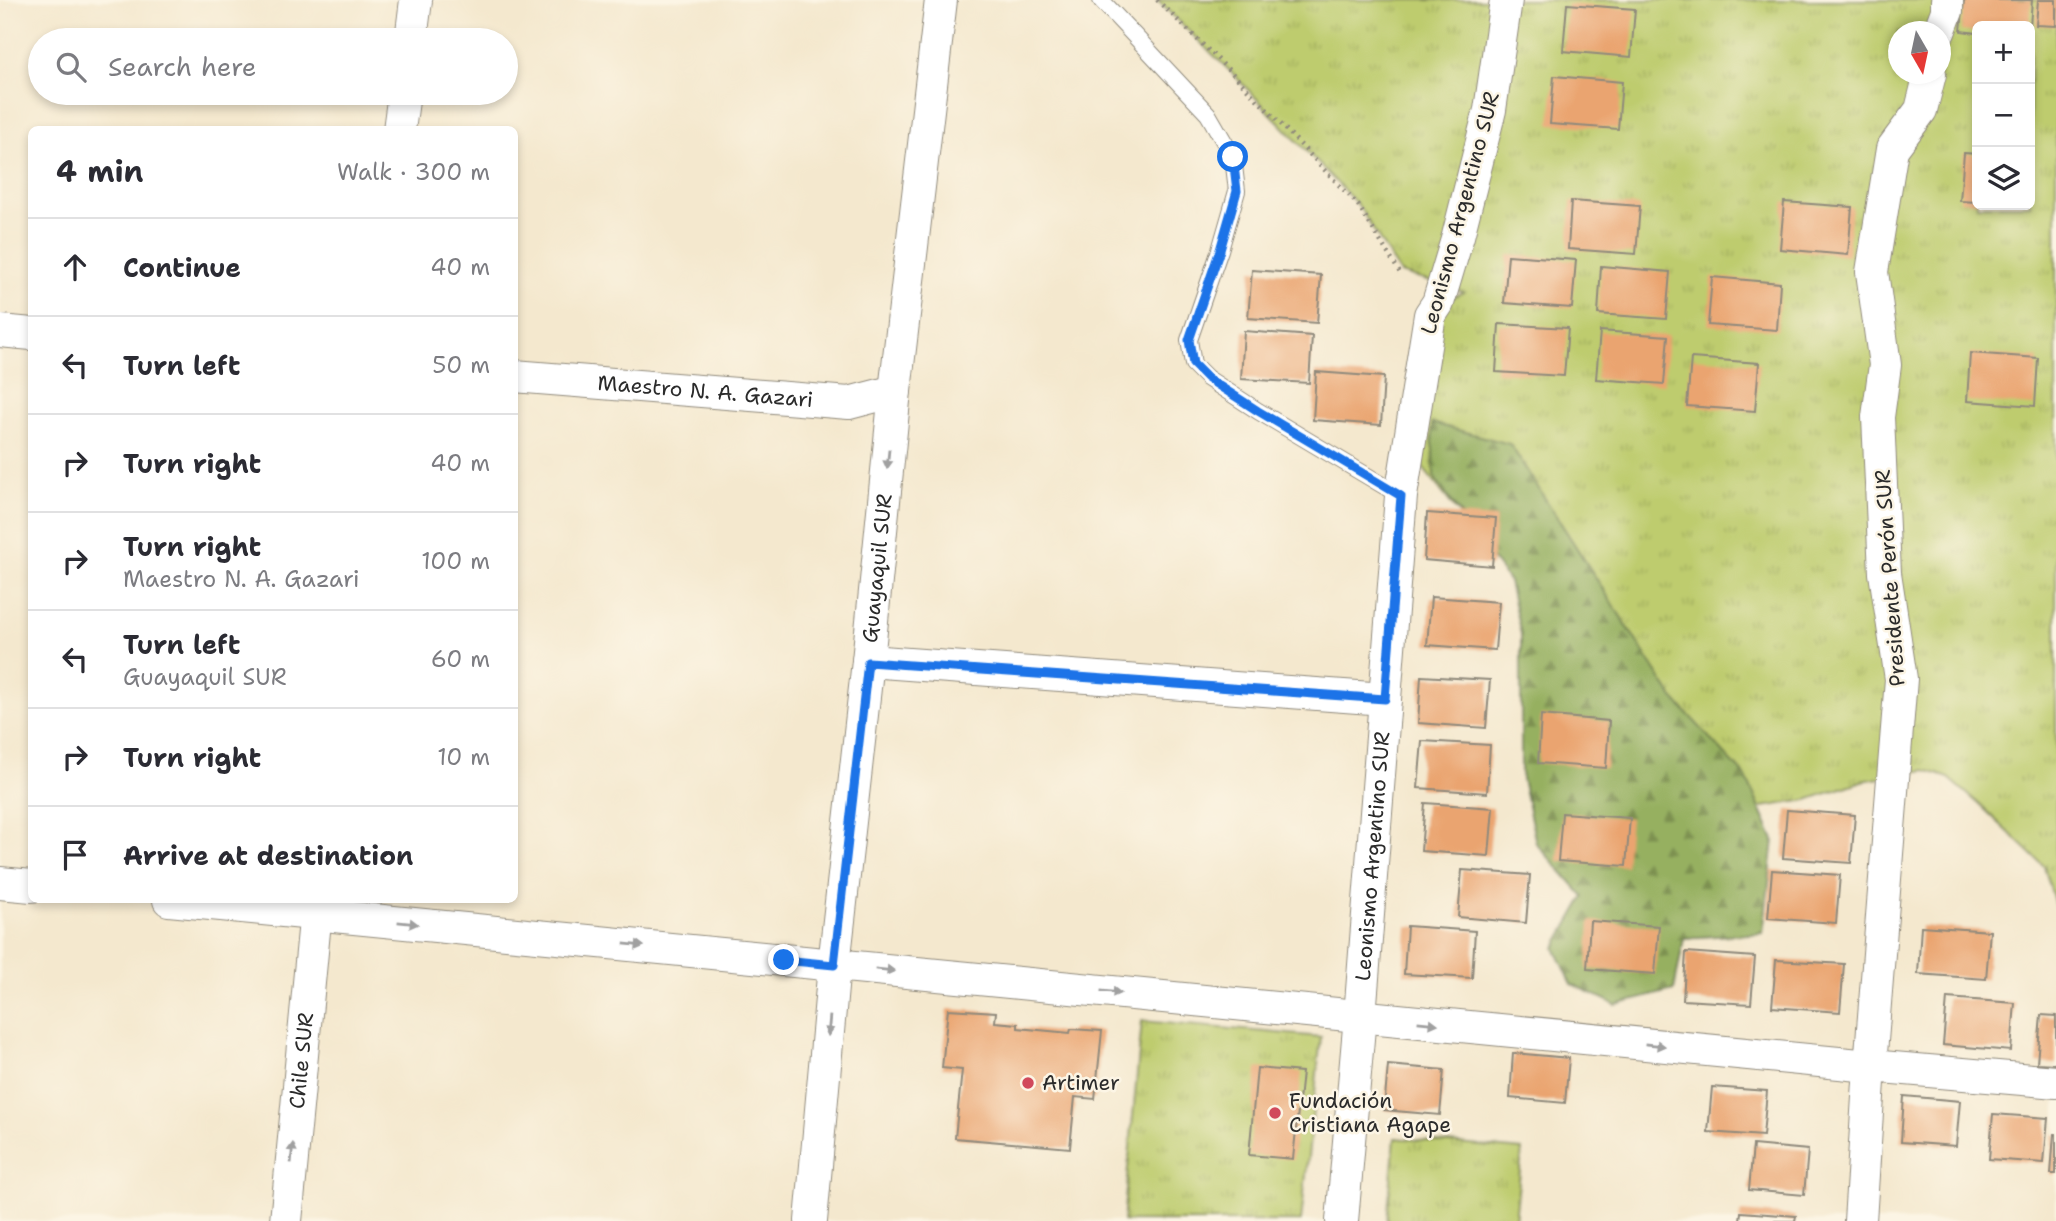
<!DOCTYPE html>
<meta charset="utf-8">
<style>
body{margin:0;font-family:"Shantell Sans",sans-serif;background:#f2f2f3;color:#2b2b33}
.controls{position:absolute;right:21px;top:21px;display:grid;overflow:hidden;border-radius:10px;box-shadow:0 4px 10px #0003}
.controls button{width:63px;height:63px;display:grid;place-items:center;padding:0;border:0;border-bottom:2px solid #e1e1e2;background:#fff;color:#2b2b33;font:35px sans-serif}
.compass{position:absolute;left:1888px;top:21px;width:63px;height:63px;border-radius:50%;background:#fff;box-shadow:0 4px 10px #0003;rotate:171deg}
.stop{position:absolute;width:21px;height:21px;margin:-16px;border:5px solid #1a73e8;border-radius:50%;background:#fff}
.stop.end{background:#1a73e8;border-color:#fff;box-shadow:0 2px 7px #0008}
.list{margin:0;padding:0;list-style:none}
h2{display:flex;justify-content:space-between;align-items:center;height:91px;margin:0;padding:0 28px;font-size:30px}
h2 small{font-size:23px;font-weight:400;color:#7c7c81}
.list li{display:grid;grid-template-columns:46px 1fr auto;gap:21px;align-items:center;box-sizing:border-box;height:98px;padding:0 28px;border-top:2px solid #e1e1e2}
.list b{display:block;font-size:26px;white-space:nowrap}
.list p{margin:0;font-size:23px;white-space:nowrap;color:#7c7c81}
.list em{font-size:23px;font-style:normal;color:#7c7c81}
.icon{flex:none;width:38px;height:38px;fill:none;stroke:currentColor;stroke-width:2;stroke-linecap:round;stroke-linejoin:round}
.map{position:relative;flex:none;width:2056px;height:1221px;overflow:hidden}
.search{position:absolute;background:#fff;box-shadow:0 4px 10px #0003;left:28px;top:28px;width:490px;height:77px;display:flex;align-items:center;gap:18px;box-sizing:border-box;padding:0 24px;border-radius:38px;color:#7c7c81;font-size:26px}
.panel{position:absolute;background:#fff;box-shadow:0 4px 10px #0003;left:28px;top:126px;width:490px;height:777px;border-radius:10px}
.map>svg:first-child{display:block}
.grass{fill:url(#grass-tufts);stroke:#747c4c;stroke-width:2;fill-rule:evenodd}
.forest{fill:url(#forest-firs);stroke:#606e46;stroke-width:2}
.building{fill:#eaa470}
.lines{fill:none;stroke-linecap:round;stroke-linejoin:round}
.lane-casing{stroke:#908a7c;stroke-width:18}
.street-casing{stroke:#908a7c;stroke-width:34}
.path{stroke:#908a7c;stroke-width:4.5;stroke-dasharray:2 5;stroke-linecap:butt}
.lane{stroke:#fff;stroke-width:16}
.street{stroke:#fff;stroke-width:32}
.oneway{fill:#a0a0a0}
.route{stroke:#1a73e8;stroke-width:9}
.poi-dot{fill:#d1495b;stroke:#fcf5e5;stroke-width:2.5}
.labels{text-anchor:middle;stroke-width:5;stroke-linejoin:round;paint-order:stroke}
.street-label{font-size:21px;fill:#2b2b2b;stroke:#fcf5e5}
.poi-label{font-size:21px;fill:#2b2b2b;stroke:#fcf5e5;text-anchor:start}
</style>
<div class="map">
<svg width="2056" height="1221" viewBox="0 0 2056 1221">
<defs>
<pattern id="grass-tufts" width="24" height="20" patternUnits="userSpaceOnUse" patternTransform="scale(1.75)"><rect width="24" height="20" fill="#becc6e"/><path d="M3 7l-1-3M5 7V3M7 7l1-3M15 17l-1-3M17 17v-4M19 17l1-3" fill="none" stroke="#a3af5f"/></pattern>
<pattern id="forest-firs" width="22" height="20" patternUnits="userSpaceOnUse" patternTransform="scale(1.75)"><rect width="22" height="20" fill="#96b061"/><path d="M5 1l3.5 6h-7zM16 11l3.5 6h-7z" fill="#7b8f50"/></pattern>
</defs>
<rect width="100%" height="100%" fill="#fcf5e5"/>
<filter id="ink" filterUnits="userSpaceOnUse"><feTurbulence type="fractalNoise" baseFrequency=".0143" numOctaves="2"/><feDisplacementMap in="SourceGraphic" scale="14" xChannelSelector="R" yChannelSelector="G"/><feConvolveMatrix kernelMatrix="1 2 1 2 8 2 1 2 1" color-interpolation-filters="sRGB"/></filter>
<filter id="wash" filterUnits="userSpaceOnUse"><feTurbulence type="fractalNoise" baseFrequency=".00686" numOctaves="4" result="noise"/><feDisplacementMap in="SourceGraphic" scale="28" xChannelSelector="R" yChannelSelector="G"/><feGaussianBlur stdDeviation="1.57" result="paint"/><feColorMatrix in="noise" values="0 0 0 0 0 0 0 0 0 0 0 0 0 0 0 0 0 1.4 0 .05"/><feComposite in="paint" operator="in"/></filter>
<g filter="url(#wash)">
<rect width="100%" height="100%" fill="#f4e8ce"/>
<path class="grass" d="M1157 0H2056V908L2044 866 1979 804 1949 778 1925 770 1862 781 1807 800 1724 813 1661 772 1409 450 1438 303 1464 292 1400 273 1358 205 1234 75ZM1977 26H2030V205H1977ZM1898 32H1940V74H1898Z
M1142 1021 1321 1037 1301 1221H1123Z
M1395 1138 1522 1150 1515 1221H1387Z"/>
<path class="forest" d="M1432 423 1510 444 1673 698 1746 777 1774 840 1763 933 1684 938 1674 990 1616 1005 1572 984 1555 948 1584 897 1536 843 1521 774V634L1509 582 1434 477Z"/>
<g id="blocks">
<path class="building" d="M1964 0H2032L2030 26H1977V33L1961 31Z
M2038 0H2056V26L2036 25Z
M1567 4 1635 9 1631 57 1563 51Z
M1554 76 1622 82 1618 129 1550 124Z
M1964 153 1977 154V202L1960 201Z
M1571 201 1640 206 1636 254 1568 249Z
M1784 202 1852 207 1848 255 1780 249Z
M1508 255 1576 260 1572 308 1504 303Z
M1601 266 1670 272 1666 319 1598 314Z
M1252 270 1321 275 1317 323 1248 318Z
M1712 277 1780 283 1777 330 1708 325Z
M1499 324 1568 328 1564 376 1496 372Z
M1244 331 1312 336 1309 383 1241 379Z
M1600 331 1668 336 1664 384 1596 379Z
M1970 353 2038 358 2035 406 1967 401Z
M1691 358 1759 363 1755 411 1687 406Z
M1316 372 1384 377 1381 425 1313 420Z
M1427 513 1496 518 1492 566 1424 560Z
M1431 597 1499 602 1495 650 1427 645Z
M1421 676 1490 680 1486 728 1418 723Z
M1541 715 1609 721 1606 768 1538 763Z
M1422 741 1490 745 1487 793 1418 788Z
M1425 803 1493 808 1489 856 1421 851Z
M1787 810 1855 815 1851 863 1783 858Z
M1562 813 1630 818 1626 866 1558 861Z
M1462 870 1530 875 1526 923 1458 917Z
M1772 870 1840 875 1836 923 1768 918Z
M1590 921 1659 926 1655 974 1587 969Z
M1407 926 1475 931 1472 978 1404 974Z
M1921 926 1990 931 1986 979 1918 974Z
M1686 952 1755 957 1751 1004 1683 1000Z
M1776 960 1844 964 1840 1012 1772 1007Z
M1947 998 2015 1003 2011 1051 1943 1045Z
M948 1009 996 1012 995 1022 1018 1024V1028L1070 1033 1071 1029 1102 1031 1095 1099 1075 1097 1070 1148 955 1138 962 1070 942 1068Z
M2041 1015 2056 1016V1064L2037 1063Z
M1513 1053 1569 1058 1565 1103 1510 1098Z
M1388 1065 1444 1070 1440 1115 1384 1110Z
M1257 1068 1302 1072 1293 1159 1249 1155Z
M1712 1087 1767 1091 1763 1136 1708 1132Z
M1904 1096 1960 1101 1956 1146 1901 1142Z
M1993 1114 2048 1118 2044 1163 1989 1159Z
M2054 1134H2056V1174H2051Z
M1753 1145 1808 1150 1804 1195 1749 1190Z
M1741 1212 1796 1216 1795 1221H1740Z"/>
</g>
</g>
<g filter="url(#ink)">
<use href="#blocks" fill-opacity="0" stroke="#908a7c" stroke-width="2"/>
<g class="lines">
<defs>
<path id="lane" d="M1101 0 1208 114 1233 157 1237 191 1220 250 1189 340 1193 364 1207 378 1258 411 1401 496"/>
<g id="street">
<path d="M1939 32 1947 11V0"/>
<path d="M411 40 416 0"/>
<path d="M399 130 404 93"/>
<path d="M0 331 32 334"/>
<path id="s1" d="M514 376 849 403 895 391"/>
<path d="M868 661 1385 699"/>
<path d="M0 883 32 886"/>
<path d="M169 900 1870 1066 2056 1082"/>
<path id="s2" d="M286 1221 317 900"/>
<path id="s3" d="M811 1221 834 965 868 661 895 391 941 0"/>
<path id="s4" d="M1342 1221 1360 1016 1401 496 1430 315 1438 303 1458 236 1490 110 1506 0"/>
<path d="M1860 1221 1870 1066 1901 679 1885 573 1878 417 1885 365 1872 272 1892 149 1921 110 1930 74"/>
</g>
</defs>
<use href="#lane" class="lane-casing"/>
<use href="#street" class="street-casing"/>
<path class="path" d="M1157 0 1234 75 1358 205 1400 273"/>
<use href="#lane" class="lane"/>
<use href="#street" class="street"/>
</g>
<defs><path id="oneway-solid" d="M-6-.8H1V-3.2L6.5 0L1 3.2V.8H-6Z" transform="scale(1.75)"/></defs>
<g class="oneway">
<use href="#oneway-solid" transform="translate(888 459) rotate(96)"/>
<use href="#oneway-solid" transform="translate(408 923) rotate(6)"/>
<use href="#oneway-solid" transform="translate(634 945) rotate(6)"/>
<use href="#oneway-solid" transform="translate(885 970) rotate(6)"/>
<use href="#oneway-solid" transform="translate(1111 992) rotate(6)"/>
<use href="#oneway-solid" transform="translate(1428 1023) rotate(6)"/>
<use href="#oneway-solid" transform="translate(829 1026) rotate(95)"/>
<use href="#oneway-solid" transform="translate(1655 1045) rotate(6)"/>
<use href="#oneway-solid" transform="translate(292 1153) rotate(-85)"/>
</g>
</g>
<g class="lines" filter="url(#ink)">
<path class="route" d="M784 960 834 965 868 662 1385 699 1401 496 1258 411 1207 378 1193 364 1189 340 1220 250 1237 191 1233 157"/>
</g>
<g class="poi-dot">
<circle cx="1028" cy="1083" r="7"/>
<circle cx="1275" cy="1113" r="7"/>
</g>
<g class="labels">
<g class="street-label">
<text transform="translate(1460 213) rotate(-75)" y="7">Leonismo Argentino SUR</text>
<text dy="7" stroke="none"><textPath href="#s1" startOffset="192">Maestro N. A. Gazari</textPath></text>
<text dy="7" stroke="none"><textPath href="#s3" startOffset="656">Guayaquil SUR</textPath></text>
<text transform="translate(1890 578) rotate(-94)" y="7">Presidente Perón SUR</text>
<text dy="7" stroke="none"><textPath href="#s4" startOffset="366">Leonismo Argentino SUR</textPath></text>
<text dy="7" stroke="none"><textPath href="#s2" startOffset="161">Chile SUR</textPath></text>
</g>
<g class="poi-label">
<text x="1042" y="1090">Artimer</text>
<text x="1289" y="1108">Fundación<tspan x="1289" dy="24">Cristiana Agape</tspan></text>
</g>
</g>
</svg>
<div class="controls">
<button>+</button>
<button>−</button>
<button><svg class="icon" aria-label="layers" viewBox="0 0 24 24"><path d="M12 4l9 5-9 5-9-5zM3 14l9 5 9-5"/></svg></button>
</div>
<svg class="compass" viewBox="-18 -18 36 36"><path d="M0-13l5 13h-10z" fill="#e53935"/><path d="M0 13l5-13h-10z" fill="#7c7c81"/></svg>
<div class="stop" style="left:1233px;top:157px"></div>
<div class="stop end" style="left:784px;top:960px"></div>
<div class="search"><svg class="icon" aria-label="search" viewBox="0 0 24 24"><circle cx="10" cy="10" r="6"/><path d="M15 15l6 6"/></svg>Search here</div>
<section class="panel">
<h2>4 min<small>Walk · 300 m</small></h2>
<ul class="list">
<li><svg class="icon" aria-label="ahead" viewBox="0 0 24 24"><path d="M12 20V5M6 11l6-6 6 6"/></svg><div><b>Continue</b></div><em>40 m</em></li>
<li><svg class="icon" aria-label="left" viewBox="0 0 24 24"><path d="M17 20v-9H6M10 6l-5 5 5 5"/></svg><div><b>Turn left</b></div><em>50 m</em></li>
<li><svg class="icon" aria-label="right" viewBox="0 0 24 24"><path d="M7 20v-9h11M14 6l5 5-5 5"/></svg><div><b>Turn right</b></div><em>40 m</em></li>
<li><svg class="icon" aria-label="right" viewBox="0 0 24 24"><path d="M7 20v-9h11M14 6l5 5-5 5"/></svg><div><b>Turn right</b><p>Maestro N. A. Gazari</p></div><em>100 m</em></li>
<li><svg class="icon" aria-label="left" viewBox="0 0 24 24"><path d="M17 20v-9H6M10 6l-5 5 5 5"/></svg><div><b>Turn left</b><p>Guayaquil SUR</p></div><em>60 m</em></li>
<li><svg class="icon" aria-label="right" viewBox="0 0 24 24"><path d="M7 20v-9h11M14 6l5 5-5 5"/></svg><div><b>Turn right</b></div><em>10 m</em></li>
<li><svg class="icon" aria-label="arrive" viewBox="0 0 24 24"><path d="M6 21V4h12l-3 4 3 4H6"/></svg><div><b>Arrive at destination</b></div></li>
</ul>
</section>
</div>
